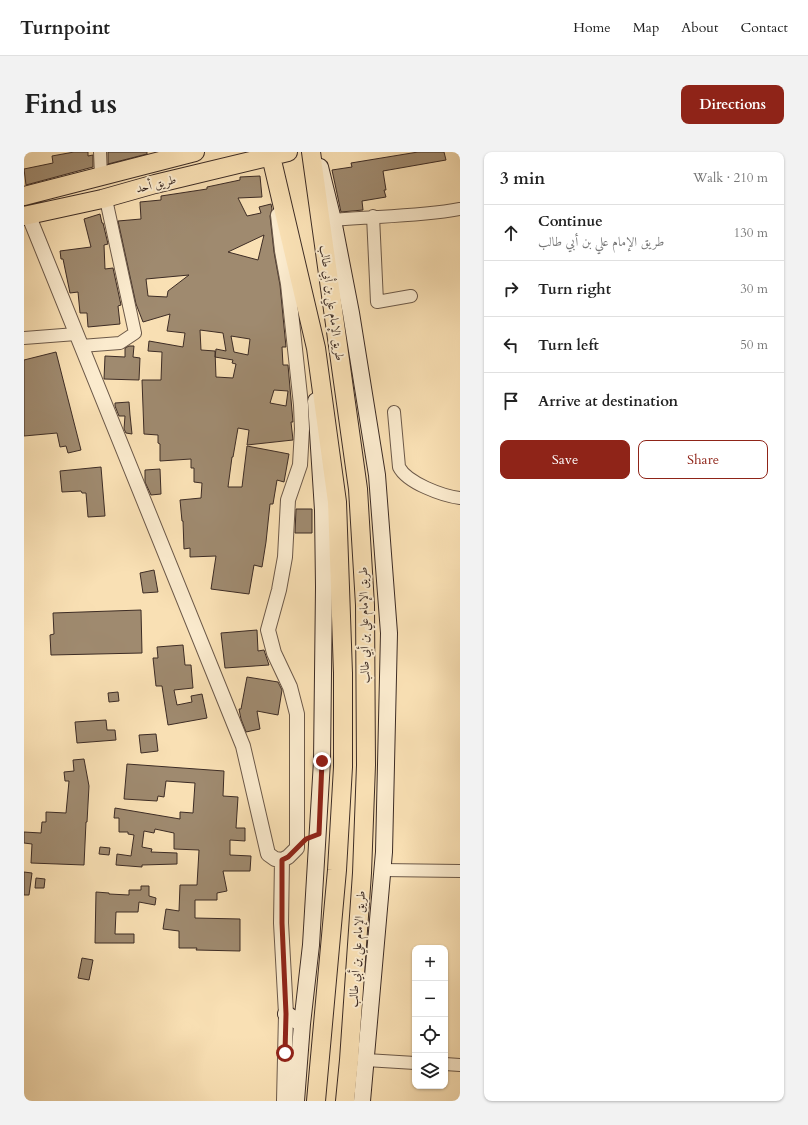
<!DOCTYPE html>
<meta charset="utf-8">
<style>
body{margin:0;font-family:Cardo,Amiri,serif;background:#f2f2f2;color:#222}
.controls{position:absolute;right:12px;bottom:12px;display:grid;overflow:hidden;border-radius:8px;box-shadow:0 1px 3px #0004}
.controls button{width:36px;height:36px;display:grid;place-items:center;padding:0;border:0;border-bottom:1px solid #e0e0e0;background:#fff;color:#222;font:20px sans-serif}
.stop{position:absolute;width:12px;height:12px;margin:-9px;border:3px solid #8f2418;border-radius:50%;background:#fff}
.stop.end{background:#8f2418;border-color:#fff;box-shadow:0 1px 4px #0008}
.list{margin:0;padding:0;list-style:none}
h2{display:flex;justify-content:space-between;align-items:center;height:52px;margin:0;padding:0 16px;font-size:17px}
h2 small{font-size:13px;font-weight:400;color:#767676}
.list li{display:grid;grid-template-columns:26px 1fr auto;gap:12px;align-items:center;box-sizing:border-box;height:56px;padding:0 16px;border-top:1px solid #e0e0e0}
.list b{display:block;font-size:15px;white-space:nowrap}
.list p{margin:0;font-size:13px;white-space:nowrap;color:#767676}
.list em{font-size:13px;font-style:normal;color:#767676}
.actions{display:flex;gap:8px;padding:12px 16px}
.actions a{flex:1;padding:9px 0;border:1px solid #8f2418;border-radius:8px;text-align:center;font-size:14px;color:#8f2418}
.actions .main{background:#8f2418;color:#fff}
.icon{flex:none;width:22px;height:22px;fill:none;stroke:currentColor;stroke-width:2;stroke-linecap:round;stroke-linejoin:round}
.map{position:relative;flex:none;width:436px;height:949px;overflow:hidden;border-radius:8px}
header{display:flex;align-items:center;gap:24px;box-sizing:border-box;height:56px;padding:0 20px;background:#fff;border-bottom:1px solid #e0e0e0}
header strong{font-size:19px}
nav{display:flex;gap:22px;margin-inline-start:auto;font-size:14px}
.intro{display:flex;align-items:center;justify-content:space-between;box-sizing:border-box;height:96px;padding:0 24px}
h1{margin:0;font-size:28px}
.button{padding:10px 18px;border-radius:8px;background:#8f2418;color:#fff;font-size:14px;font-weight:700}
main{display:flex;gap:24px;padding:0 24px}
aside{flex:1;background:#fff;border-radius:8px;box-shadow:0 1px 3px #0004}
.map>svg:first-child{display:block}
.building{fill:#9f8a6f;stroke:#3d2c25;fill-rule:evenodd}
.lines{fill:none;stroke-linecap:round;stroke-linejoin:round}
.minor-casing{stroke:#6c5949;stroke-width:14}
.tertiary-casing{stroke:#6c5949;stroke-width:16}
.secondary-casing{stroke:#3d2c25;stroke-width:18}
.primary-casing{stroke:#3d2c25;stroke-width:20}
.minor{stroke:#fbebce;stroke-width:12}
.tertiary{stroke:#fbebce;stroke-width:14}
.secondary{stroke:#fbebce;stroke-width:16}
.primary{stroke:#f9e0b4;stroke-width:18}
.route{stroke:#8f2418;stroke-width:5}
.labels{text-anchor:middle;stroke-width:4;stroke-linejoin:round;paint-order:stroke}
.street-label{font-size:12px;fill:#3d2c25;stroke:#fbebce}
</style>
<header>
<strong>Turnpoint</strong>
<nav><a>Home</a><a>Map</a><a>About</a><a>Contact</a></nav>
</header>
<div class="intro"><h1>Find us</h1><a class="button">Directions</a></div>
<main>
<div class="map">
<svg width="436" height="949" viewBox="0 0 436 949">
<rect width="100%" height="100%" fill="#f9e0b4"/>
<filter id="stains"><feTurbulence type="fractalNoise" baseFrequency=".005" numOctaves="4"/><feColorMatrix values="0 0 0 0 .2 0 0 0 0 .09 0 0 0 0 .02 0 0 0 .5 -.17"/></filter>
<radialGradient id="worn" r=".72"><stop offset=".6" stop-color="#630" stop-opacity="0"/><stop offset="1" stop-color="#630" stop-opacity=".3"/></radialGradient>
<path class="building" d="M50 0H64V4L69 3V15L2 33 0 17 29 11 28 4Z
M84 0H123V2L84 12Z
M394 0H420L422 8 359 19 362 38H360L362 45 338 49 339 58 317 60 308 18 328 15 327 11Z
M236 24 238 45 214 46 223 64 237 61 235 55 247 52 248 57 246 64 250 100 256 133 262 195H258L259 213H264L269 270H267L269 288 223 293 225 278 214 276 209 305H208L204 335H218L223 294 265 302 260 330 253 328 249 352H246L242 390 238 415 230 413 225 442 187 437 192 404 166 405V396L160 397 159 369H158L156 348 177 346 178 331 170 330V316H167V307L136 309V292L134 291V283L120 282 118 228H137L138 200 124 199 125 189 159 195 161 181 143 179 146 162 119 170 112 152 94 69 117 67 116 50 137 48V44L183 37V35L216 28V25ZM240 83 234 108 204 100ZM165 123 144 139 143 145 124 144 122 127ZM176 178 199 181 202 199 192 197 191 205 209 208 208 211 212 212 209 226 192 225 191 199 177 198ZM207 184 226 187 224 203 210 200ZM250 238 264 239 262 254 246 251Z
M76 62 78 71H79L84 92 80 93 81 117 89 116 97 153 94 154 96 172 64 175 63 161H56L54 140 46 141 39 107H37L36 99 67 95 60 67Z
M105 194H110L109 205 116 206 115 228 80 227 81 204 101 205V196Z
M32 200 57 298 44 301 42 294 36 295 33 281 0 284V208Z
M105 250 106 263 108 282 102 281 100 277 101 264H95L91 254V251Z
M77 315 81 364 64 365 62 341H58L57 339 38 340 36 319Z
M136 317 137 342 127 343 121 330V318Z
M272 357H288V381H271Z
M130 418 134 440 119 441 116 421Z
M117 458 118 501 27 503 26 483 30 482 29 461Z
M233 478 234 499 240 498 245 513 201 516 197 481Z
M159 493 161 513H167L169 536 150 538 153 553 168 550 167 544 178 542 183 566 144 573 138 534H132L129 506H134L133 495Z
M223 525 254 530 258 538 254 563 233 559 236 577 222 580 217 567 215 557H217Z
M94 540 95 549 85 550 84 541Z
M82 568 83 578H91L92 588 53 591 51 570Z
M132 582 134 599 117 601 115 583Z
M60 607 65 634 63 670H62L60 713 7 711 8 692 0 691V680L17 681 18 670H22V660L42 661 45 629H41L40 620 50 619 49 608Z
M103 612 200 619 199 644 214 645 212 676H221V689L206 688V703L227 704 226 719H199L203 739 193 741V748H171V766L216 767V799L172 798 173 796H155V779L139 777 142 757 155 759 156 733H173L175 698 150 697V681L131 677 130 681 120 679 118 695 128 697 127 700 153 701V712L118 713V715L92 713 93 702 107 704 110 683 104 682V680H95V666H90L91 656 156 667V660L169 661 171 631 142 629 140 645 134 644 133 649 100 647Z
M76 695 86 696 85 703 75 702Z
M0 720 8 721 5 743H0Z
M12 726 21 727 20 736H11Z
M117 734H125V744L132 746 131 753 115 750 114 760H92L91 782H110V791H71L72 740 85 741V742L105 743V738H117Z
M58 806 69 808 65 828 54 826Z"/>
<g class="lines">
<defs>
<path id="minor" d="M76 0 77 24
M349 64 353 150 387 144
M309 68C351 64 394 65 436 57
M0 186 52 182
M57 194 96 191 111 181 83 52 78 47
M370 260 375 315C383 331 419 344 436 346
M358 718 436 719
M342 908 391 911
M421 912 436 913"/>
<path id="tertiary" d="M4 62 219 594 244 702 251 707 258 708
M254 63 258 99 264 132 277 253 278 277 276 313 264 348 261 405 255 438 244 478 250 501 266 535 273 562V696L264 705 258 708
M258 708 257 771 262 862 260 949"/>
<path id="secondary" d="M296 15 309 68 327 161 353 323 365 481 360 700 338 949
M262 862 278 872
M272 949 278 872 287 793 298 609 300 435 299 358 292 249"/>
<path id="primary" d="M246 0 292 196 313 350 319 521V615L313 718 292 949
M287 0 334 337 341 453 342 613 338 721 325 908 321 949
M0 44 171 0
M0 64 78 47 131 32 264 0"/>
</defs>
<use href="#minor" class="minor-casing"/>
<use href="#tertiary" class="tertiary-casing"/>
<use href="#secondary" class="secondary-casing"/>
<use href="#primary" class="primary-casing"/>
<use href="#minor" class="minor"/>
<use href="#tertiary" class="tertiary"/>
<use href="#secondary" class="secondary"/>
<use href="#primary" class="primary"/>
</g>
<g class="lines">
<path class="route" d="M261 901 262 862 258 771V708L264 705 282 687 295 682 298 609"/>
</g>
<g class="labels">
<g class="street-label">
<text transform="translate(132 32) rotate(-14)" y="4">طريق أحد</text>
<text transform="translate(308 151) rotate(82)" y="4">طريق الإمام علي بن أبي طالب</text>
<text transform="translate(340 473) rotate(-91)" y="4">طريق الإمام علي بن أبي طالب</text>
<text transform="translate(333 797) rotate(-86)" y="4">طريق الإمام علي بن أبي طالب</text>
</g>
</g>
<rect width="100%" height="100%" filter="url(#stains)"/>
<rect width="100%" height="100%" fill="url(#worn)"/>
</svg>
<div class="controls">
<button>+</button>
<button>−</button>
<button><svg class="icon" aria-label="locate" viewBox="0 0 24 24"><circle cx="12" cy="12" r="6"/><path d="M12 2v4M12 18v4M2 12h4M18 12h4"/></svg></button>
<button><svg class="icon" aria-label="layers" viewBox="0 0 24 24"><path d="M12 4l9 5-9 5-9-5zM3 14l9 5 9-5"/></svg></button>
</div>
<div class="stop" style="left:261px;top:901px"></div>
<div class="stop end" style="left:298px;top:609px"></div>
</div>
<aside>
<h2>3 min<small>Walk · 210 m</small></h2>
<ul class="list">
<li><svg class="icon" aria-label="ahead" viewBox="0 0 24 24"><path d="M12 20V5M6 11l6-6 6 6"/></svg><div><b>Continue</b><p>طريق الإمام علي بن أبي طالب</p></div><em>130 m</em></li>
<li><svg class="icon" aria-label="right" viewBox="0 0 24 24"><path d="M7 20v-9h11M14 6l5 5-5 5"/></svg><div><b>Turn right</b></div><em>30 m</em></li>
<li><svg class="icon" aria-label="left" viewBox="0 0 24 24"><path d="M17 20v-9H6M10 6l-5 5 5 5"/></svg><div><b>Turn left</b></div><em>50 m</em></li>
<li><svg class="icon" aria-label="arrive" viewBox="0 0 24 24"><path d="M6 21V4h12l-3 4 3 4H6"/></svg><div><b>Arrive at destination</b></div></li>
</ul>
<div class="actions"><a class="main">Save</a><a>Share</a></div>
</aside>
</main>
